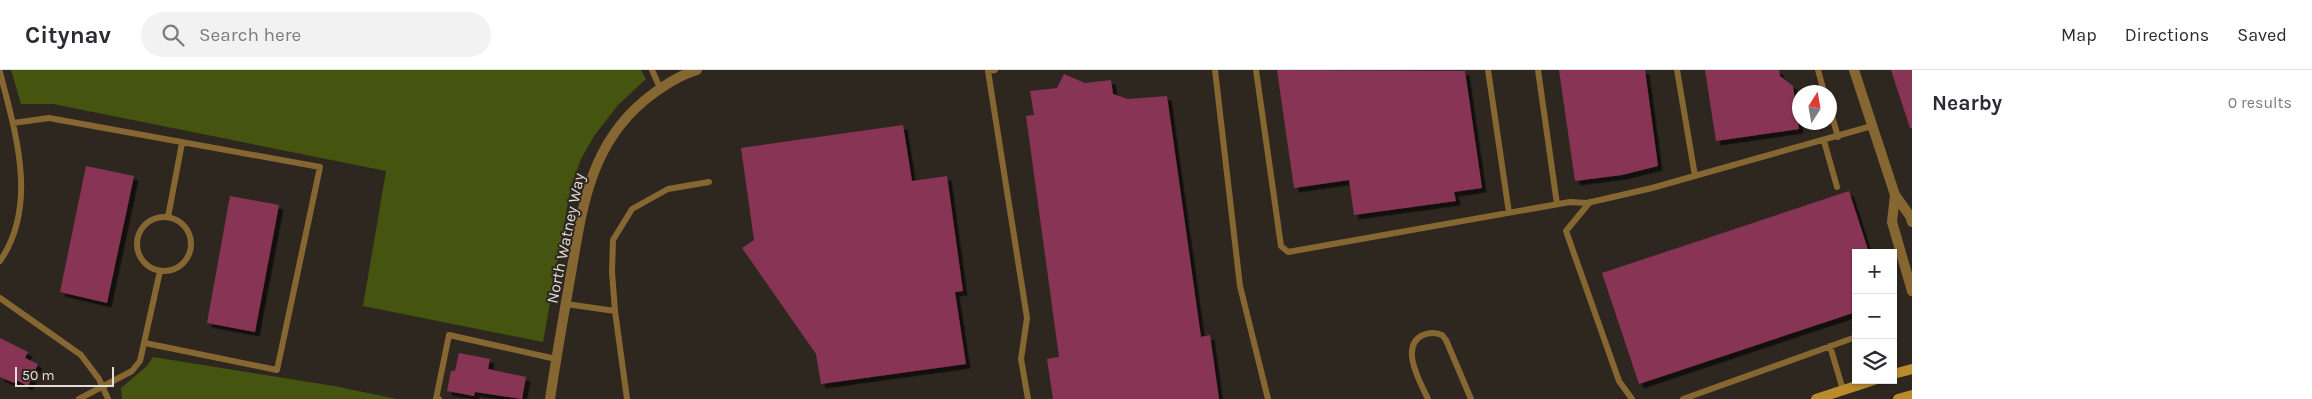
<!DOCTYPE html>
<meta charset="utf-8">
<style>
body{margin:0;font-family:Karla,sans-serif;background:#f2f2f3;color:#2b2b33}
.controls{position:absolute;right:15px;bottom:15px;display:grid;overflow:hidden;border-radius:0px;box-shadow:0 1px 4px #0004}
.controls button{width:45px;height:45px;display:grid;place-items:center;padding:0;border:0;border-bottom:1px solid #e1e1e2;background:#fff;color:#2b2b33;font:25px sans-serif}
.compass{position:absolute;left:1792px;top:15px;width:45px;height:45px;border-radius:50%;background:#fff;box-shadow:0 1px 4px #0004;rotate:11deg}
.scale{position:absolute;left:15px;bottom:12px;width:99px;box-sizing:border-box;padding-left:5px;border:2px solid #e4dfd9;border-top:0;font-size:14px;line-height:18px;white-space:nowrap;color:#e4dfd9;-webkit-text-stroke:4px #2e271f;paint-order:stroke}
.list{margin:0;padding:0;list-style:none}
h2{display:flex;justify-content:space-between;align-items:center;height:65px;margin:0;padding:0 20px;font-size:21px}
h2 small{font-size:16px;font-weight:400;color:#7c7c81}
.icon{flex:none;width:28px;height:28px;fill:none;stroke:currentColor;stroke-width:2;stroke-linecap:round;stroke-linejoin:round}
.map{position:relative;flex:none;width:1912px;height:329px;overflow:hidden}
header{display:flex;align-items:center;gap:30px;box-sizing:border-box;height:70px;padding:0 25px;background:#fff;border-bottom:1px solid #e1e1e2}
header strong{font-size:24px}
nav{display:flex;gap:28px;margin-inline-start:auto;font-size:18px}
.search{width:350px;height:45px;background:#f2f2f3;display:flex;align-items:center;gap:12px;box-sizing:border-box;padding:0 18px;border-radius:28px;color:#7c7c81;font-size:19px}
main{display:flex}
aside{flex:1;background:#fff}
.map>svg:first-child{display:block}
.green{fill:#455510}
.building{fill:#883455;filter:url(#shadow)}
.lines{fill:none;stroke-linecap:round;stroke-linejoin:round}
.lane{stroke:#866732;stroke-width:6}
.street{stroke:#866732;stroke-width:10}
.secondary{stroke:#bb8a2b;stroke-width:10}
.labels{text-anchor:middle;stroke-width:4;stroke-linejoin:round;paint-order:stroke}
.street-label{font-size:16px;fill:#e4dfd9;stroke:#2e271f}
</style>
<header>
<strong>Citynav</strong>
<div class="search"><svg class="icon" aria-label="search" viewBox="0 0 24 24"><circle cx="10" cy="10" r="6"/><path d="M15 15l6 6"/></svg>Search here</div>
<nav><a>Map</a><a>Directions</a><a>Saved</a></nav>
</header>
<main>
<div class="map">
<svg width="1912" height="329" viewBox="0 0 1912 329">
<defs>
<filter id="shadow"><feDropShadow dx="4.5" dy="4.5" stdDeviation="0" flood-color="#0009"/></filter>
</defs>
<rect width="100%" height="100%" fill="#2e271f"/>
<path class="green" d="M11 0H641L646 9 618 35 594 66 581 89 571 116 543 272 363 236 386 101 53 34H21Z
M153 287 334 316 397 329H122L121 318 147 296Z"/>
<path class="building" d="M1277 0 1465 1 1482 118 1454 122 1456 131 1354 145 1349 110 1294 118Z
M1559 0H1645L1658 96 1622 105 1575 111Z
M1705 0H1779L1780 6 1793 16 1799 59 1716 71Z
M1891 0H1912V58H1910Z
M1064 4 1085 13 1111 10 1113 24 1128 29 1167 26 1201 267 1210 265 1219 329H1053L1047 289 1059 287 1026 46 1034 45 1030 21 1057 18Z
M903 55 912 111 947 106 963 221 955 222 966 294 821 314 816 284 742 178 754 170 741 78Z
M86 96 134 106 107 233 60 222Z
M1849 121 1869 183H1856V242L1639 314 1602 203Z
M230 126 279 135 255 262 207 253Z
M0 268 28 282 25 288 38 294 28 316 16 310 14 313 0 307Z
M459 283 490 289 488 299 526 307 522 329 475 322 474 326 447 321 451 301H455Z"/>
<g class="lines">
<path class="lane" d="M652 0 660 18
M995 0 988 1 1027 248 1021 289 1028 329
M1215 0 1240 216 1268 329
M1256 0 1281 176 1288 182 1570 132 1587 133 1652 118 1872 56
M1488 0 1509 143
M1538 0 1557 134
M1677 0 1695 106
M1818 0 1824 22
M0 2C15 62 39 134 0 191
M1830 39 1838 67
M13 53 49 48 320 97 277 300 145 273
M1824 71 1837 117
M1590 132 1566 161 1619 311 1632 329
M137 174a27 27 0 1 1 54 0a27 27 0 1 1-54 0Z
M168 147 182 73
M0 228 81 285 99 309 108 329
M566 234 615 241 627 329
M615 241 612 202 613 170 632 139 668 119 709 112
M1830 276 1843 320
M79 329 132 301 140 291 160 201
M439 329H436L449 265 556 289
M1428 329C1420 312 1399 276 1423 265 1430 262 1435 262 1442 265L1446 270 1471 329
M1683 329 1856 267"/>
<path class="street" d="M1854 0 1895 125 1910 146 1912 152
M1895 125 1892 152 1912 221
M550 329C556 289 563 249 570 209 582 141 588 77 645 30 661 17 677 6 697 0"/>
<path class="secondary" d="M1893 304 1912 299
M1816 329 1874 310
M1898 329 1912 325"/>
</g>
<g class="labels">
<g class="street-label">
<text transform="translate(565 168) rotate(-78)" y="6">North Watney Way</text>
</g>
</g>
</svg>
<div class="controls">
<button>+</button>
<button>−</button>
<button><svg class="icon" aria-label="layers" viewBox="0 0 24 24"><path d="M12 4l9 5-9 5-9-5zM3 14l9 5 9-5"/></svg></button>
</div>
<svg class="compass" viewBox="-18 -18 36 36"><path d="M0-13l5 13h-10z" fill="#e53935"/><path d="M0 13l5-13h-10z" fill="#7c7c81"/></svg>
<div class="scale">50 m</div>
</div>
<aside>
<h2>Nearby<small>0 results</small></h2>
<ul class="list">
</ul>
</aside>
</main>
